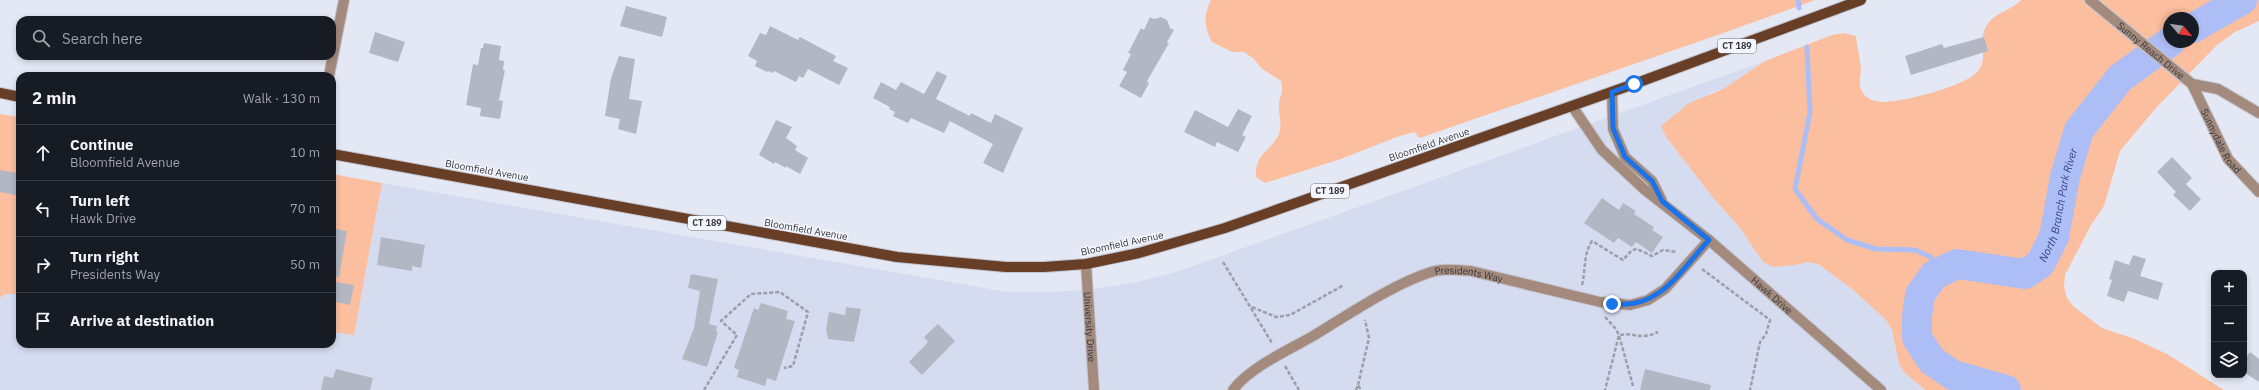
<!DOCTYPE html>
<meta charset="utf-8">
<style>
body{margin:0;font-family:"IBM Plex Sans",sans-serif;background:#20242c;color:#f1f3f6}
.controls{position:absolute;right:12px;bottom:12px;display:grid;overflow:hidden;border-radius:8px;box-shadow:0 2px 6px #0003}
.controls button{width:36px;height:36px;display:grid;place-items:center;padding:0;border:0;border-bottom:1px solid #363941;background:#171b24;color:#f1f3f6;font:20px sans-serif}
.compass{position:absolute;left:2163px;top:12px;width:36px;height:36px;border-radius:50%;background:#171b24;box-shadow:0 2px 6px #0003;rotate:119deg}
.stop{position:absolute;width:12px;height:12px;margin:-9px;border:3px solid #1a73e8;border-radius:50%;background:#fff}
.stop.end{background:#1a73e8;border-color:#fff;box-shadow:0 1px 4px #0008}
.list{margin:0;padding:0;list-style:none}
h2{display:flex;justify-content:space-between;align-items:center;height:52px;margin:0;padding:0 16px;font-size:17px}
h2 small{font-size:13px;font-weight:400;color:#9ea1a6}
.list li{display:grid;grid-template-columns:26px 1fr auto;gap:12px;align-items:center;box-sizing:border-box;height:56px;padding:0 16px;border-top:1px solid #363941}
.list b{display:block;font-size:15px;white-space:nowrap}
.list p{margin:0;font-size:13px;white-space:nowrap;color:#9ea1a6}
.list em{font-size:13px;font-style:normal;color:#9ea1a6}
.icon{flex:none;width:22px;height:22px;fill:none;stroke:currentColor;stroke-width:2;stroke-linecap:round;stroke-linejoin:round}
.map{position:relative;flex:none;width:2259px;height:390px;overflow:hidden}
.search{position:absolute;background:#171b24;box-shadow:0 2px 6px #0003;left:16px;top:16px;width:320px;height:44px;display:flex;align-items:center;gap:10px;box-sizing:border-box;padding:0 14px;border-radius:12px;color:#9ea1a6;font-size:15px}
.panel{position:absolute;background:#171b24;box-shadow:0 2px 6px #0003;left:16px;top:72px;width:320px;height:276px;border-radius:12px}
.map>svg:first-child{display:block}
.built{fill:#d6dcf0}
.green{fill:#fbbfa0;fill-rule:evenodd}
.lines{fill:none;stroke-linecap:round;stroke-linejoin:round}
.stream{stroke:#adbdf6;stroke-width:5}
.river{stroke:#adbdf6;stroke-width:30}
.building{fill:#b3b7c3}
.minor-casing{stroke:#c2c5d0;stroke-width:12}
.major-casing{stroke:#c2c5d0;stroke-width:12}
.path{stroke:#9c9fa8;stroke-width:2.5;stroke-dasharray:4 2;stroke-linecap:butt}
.minor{stroke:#a48a7d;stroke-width:10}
.major{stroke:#693e26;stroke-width:10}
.route{stroke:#1a73e8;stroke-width:5}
.labels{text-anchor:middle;stroke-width:3;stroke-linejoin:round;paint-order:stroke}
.shield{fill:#f3f6fd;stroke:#707277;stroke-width:1}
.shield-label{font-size:9px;font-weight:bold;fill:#38393e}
.street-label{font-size:10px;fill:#38393e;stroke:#f3f6fd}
.water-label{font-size:11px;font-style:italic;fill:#354385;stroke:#f3f6fd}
</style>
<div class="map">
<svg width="2259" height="390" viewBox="0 0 2259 390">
<rect width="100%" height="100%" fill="#e4e8f4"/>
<path class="built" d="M1765 61 1723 89 1711 92 1666 137 1714 199 1737 224 1763 262 1796 265 1807 262 1818 264 1852 289 1886 320 1892 330 1899 364 1905 373 1925 390H0V298L5 294H20V344H332V332L354 335 382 183 1008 292H1051L1094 289 1137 282 1179 271Z"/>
<path class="green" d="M1211 0H1815C1684 48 1551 92 1420 138L1414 132 1397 137 1341 159 1265 183 1256 177C1255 155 1266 154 1277 138 1284 127 1278 116 1279 104 1280 93 1284 95 1281 81L1261 68 1254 59 1244 52H1232L1212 42C1204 27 1203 15 1211 0Z
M2021 0H2259V21L2235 32 2217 45 2156 108 2120 151 2104 206 2091 225 2065 275 2064 287 2067 298 2074 307 2102 328 2135 339 2167 354 2224 390H1925L1905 373 1899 364 1892 330 1886 320 1852 289 1818 264 1807 262 1796 265 1773 267 1763 262 1737 224 1714 199 1666 137 1661 126 1689 103 1723 89 1765 61 1832 35 1844 33 1856 36C1857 47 1860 58 1861 69 1861 78 1857 84 1863 93 1867 99 1873 101 1881 102 1900 103 1967 86 1978 71 1989 58 1977 38 1987 25 1995 12 2011 11 2021 0ZM2169 18H2193V42H2169Z
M0 114 20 117V294H5L0 298Z
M332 174 382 183 354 335 332 332Z"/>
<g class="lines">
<path class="stream" d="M1798 0 1799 8
M1807 47 1810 112 1795 189 1817 219 1847 240 1876 249 1915 250 1931 257 1934 275"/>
<g class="river">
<path d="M2193 28 2242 0"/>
<path id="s1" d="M2006 390 1953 375 1932 361 1917 338V316L1920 295 1934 275 1957 264 2025 274 2040 264 2054 237 2065 177 2079 130 2120 78 2170 42"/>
</g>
</g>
<path class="building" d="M626 6 667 17 662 37 620 26Z
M1150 17 1154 19 1161 17 1167 20 1170 28 1174 30 1167 42 1169 43 1147 81 1149 83 1141 98 1119 86 1127 72 1123 70 1131 54 1128 53 1141 28 1144 30Z
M770 26 798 40 800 37 836 56 833 61 848 68 839 85 808 69 803 78 799 76 796 82 774 71 773 73 768 71 767 72 755 66 757 61 748 56 760 33 766 35Z
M375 32 405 42 398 62 369 53Z
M1984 37 1988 51 1911 75 1905 56 1942 44 1944 48Z
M484 43 501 46 499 60 504 61 503 70H505L499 100 503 101 500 119 480 116 481 108 466 105 473 64 478 65 481 48H483Z
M619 56 635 59 629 99 642 101 636 134 618 129 620 119 605 116 611 78Z
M937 71 947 76 936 99 970 116 971 113 991 123 995 114 1023 128 1003 173 983 163 993 144 950 121 944 133 911 118 908 123 893 116 895 112 889 109 890 107 873 98 881 82 896 90 901 82 924 94Z
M1238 109 1252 116 1242 135 1246 137 1238 152 1217 142 1215 147 1184 132 1195 110 1228 127Z
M776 120 792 127 786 138 797 146 795 150 808 158 800 174 786 166V168L775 162 774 164 759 155Z
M2172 157 2192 178 2186 184 2201 199 2190 211 2173 195 2176 192 2157 172Z
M0 170 17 173V176L20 177V196L0 192Z
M1602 198 1619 210 1623 203 1636 211 1634 214 1654 227 1652 230 1663 237 1652 253 1636 242 1632 247 1618 238 1614 243 1584 223Z
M332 228 347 231 339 277 332 276Z
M381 237 425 245 421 268 412 266V271L377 265Z
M2133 255 2146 259 2140 276 2163 283 2158 300 2128 291 2124 302 2107 296 2112 280 2109 279 2115 260 2129 265Z
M691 274 718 279 709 324 717 326 716 331 718 332 707 367 682 359 694 328 700 291 688 288Z
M335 282 354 285 350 305 332 301Z
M761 303 788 311 786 319 795 321 776 381 767 378 765 386 737 377 739 370 734 368 754 308 758 310Z
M846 307 861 309 854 342 828 339 826 330 829 312 845 315Z
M938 324 955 341 922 375 909 362 928 342 924 337Z
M2250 352 2259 359V382L2244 372V360Z
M336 369 373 378 370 390H321L324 376 333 378Z
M1645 369 1711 385 1710 390H1640Z"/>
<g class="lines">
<defs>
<g id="minor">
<path id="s2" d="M2090 0 2192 84 2218 89 2259 113"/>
<path d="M329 76 344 0"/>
<path id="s3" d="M2192 84 2228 159 2259 192"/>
<path d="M1612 92 1613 129 1625 157 1652 181 1662 201"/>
<path id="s4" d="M1572 106 1602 150 1645 190 1709 240 1881 390"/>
<path id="s5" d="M1086 264 1094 390"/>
<path id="s6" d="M1233 390C1250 367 1289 350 1313 336 1348 315 1390 286 1428 273 1442 268 1457 270 1471 271L1600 302 1630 305 1648 300 1665 289 1709 240"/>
</g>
<path id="major" d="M0 93 20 97
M332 154 897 257 1006 267H1044L1086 264 1139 253 1225 228 1634 84 1861 0"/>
</defs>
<use href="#minor" class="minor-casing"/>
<use href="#major" class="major-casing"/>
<path class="path" d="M1223 262 1272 343
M1702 269 1770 320 1766 334 1760 342 1750 390
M1582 285C1586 269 1583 255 1592 241L1623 260 1632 250 1637 249 1652 256 1663 250 1677 252
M1252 307 1276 317 1290 315 1344 285
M1605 317 1615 328 1619 335 1605 390
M1285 366 1299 390
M1358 385 1369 338 1365 320
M1633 386 1619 335C1637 332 1639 341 1658 332
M704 390 737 335 721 321 751 294 780 292 808 312 793 366 784 368
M1356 390 1358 385 1361 390"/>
<use href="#minor" class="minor"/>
<use href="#major" class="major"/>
</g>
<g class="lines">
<path class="route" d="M1612 304C1660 310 1680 271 1709 240L1662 201 1652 181 1625 157 1613 128 1612 92 1634 84"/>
</g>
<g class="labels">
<g class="shield">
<rect x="1718" y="39" width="38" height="14" rx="3"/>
<rect x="1311" y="184" width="38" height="14" rx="3"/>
<rect x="688" y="216" width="38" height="14" rx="3"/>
</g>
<g class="shield-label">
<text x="1737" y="49">CT 189</text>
<text x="1330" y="194">CT 189</text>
<text x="707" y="226">CT 189</text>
</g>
<g class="street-label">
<text dy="4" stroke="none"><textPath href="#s2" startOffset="79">Sunny Reach Drive</textPath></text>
<text dy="4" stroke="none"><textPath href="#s3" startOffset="64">Sunnydale Road</textPath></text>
<text transform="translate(1429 144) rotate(-19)" y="4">Bloomfield Avenue</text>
<text transform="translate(487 170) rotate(10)" y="4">Bloomfield Avenue</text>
<text transform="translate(806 229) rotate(10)" y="4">Bloomfield Avenue</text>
<text transform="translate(1122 243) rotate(-12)" y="4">Bloomfield Avenue</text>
<text dy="4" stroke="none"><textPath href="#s6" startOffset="270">Presidents Way</textPath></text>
<text dy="4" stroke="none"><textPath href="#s4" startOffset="277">Hawk Drive</textPath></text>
<text dy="4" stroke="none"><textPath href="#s5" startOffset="63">University Drive</textPath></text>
</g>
<g class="water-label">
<text dy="4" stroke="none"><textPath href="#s1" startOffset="350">North Branch Park River</textPath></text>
</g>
</g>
</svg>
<div class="controls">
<button>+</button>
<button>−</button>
<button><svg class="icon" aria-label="layers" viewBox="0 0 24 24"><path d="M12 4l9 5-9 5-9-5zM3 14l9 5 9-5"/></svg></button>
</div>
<svg class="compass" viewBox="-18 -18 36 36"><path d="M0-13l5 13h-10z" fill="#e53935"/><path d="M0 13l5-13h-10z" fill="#9ea1a6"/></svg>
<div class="stop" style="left:1634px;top:84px"></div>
<div class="stop end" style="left:1612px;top:304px"></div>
<div class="search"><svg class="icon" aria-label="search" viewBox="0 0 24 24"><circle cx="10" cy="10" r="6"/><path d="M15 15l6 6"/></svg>Search here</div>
<section class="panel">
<h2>2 min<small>Walk · 130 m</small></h2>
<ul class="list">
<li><svg class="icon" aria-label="ahead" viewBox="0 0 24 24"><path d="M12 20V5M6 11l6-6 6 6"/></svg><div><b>Continue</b><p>Bloomfield Avenue</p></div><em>10 m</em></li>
<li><svg class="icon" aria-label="left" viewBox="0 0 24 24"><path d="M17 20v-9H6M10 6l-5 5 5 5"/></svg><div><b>Turn left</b><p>Hawk Drive</p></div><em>70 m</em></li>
<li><svg class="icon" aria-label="right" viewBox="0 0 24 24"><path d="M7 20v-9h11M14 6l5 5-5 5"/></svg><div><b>Turn right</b><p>Presidents Way</p></div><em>50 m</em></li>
<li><svg class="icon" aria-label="arrive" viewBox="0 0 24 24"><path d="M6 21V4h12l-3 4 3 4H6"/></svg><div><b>Arrive at destination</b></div></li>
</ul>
</section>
</div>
